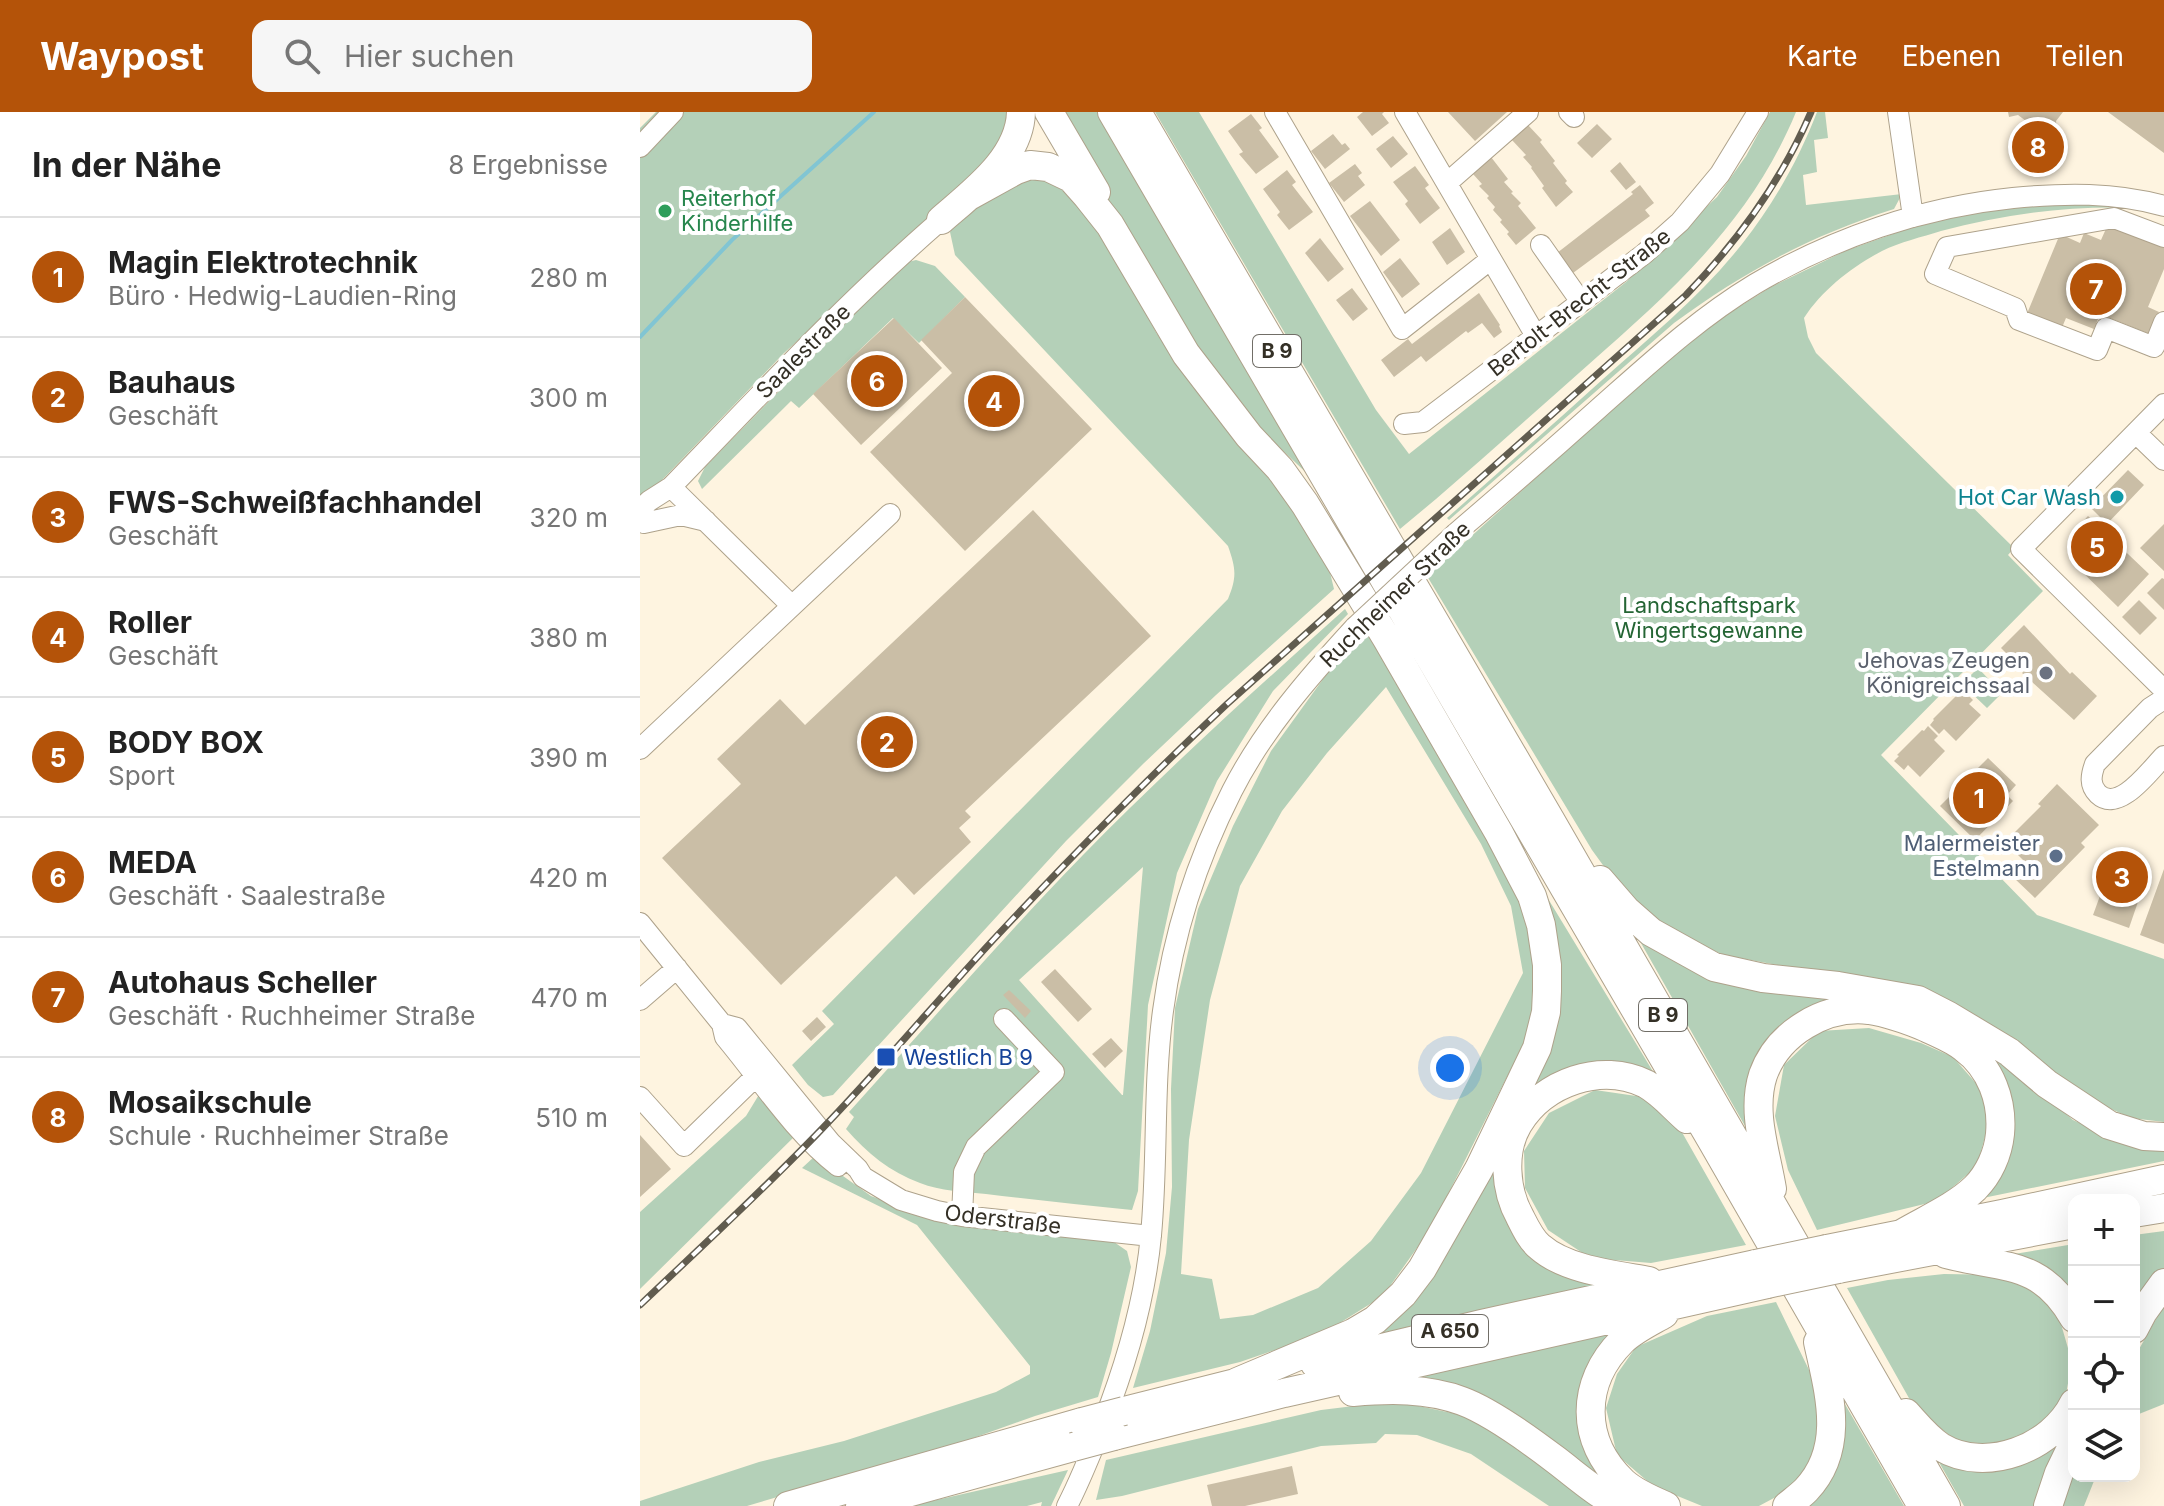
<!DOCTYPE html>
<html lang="de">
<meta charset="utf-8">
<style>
body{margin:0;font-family:Inter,sans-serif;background:#f6f6f6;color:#222}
.controls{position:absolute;right:24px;bottom:24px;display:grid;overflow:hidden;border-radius:16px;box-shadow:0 8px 32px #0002}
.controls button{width:72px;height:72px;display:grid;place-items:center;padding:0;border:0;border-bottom:2px solid #e0e0e0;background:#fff;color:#222;font:40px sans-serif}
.you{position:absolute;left:810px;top:956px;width:28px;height:28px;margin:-20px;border:6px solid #fff;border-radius:50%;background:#1a73e8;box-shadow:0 0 0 12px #1a73e833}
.badge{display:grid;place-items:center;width:52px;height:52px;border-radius:50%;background:#b45309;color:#fff;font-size:26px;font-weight:700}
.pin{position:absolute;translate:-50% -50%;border:4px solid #fff;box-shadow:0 2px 8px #0006}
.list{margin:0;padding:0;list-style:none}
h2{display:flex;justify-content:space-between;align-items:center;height:104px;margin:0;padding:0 32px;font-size:34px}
h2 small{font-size:26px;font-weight:400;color:#767676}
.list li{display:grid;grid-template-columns:52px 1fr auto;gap:24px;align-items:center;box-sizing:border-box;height:120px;padding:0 32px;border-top:2px solid #e0e0e0}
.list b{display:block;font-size:30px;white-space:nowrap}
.list p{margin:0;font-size:26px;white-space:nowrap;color:#767676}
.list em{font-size:26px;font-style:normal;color:#767676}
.icon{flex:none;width:44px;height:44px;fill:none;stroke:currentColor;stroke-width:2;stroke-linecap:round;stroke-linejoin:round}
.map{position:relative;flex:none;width:1524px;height:1394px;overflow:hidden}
header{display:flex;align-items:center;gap:48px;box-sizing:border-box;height:112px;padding:0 40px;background:#b45309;color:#fff}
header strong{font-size:38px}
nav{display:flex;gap:44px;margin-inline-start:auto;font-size:28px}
.search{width:560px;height:72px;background:#f6f6f6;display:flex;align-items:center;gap:20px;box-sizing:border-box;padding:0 28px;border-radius:16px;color:#767676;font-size:30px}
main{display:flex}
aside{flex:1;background:#fff}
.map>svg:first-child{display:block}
.green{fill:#b4d0b8;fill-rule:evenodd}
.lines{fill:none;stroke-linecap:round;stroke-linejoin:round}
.stream{stroke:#81c5d3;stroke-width:4}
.building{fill:#cabea6}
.minor-casing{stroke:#aea28b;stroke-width:22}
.highway-casing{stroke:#aea28b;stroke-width:30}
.minor{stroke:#fff;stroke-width:20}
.highway{stroke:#fff;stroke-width:28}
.rail-casing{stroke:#615c4f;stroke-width:7}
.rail{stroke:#fff;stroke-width:4;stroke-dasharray:12;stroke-linecap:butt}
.minor-bridge-casing{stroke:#aea28b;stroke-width:22;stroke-linecap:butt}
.highway-bridge-casing{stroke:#aea28b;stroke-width:30;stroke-linecap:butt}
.minor-bridge{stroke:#fff;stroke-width:20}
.highway-bridge{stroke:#fff;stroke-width:28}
.leisure-dot{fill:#2e9e5b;stroke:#fff;stroke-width:3}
.culture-dot{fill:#0f9aa8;stroke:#fff;stroke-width:3}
.worship-dot{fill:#6b7280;stroke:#fff;stroke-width:3}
.service-dot{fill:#5c6f8a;stroke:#fff;stroke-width:3}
.transit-dot{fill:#1a4fb4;stroke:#fff;stroke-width:3}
.labels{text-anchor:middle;stroke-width:8;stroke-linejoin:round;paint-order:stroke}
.shield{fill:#fff;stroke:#716e67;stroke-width:2}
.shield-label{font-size:20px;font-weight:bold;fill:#343026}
.leisure-label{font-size:22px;fill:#27864d;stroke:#fff;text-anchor:start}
.street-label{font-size:22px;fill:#343026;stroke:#fff}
.culture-label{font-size:22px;fill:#0d838f;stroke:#fff;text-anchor:end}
.park-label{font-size:22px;fill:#246534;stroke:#fff}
.worship-label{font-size:22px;fill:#5b616d;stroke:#fff;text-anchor:end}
.service-label{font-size:22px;fill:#4e5e75;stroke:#fff;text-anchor:end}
.transit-label{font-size:22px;fill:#164399;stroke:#fff;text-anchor:start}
</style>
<header>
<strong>Waypost</strong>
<div class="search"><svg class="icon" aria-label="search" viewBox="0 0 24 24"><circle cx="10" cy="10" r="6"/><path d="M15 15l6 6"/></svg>Hier suchen</div>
<nav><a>Karte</a><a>Ebenen</a><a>Teilen</a></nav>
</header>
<main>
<aside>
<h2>In der Nähe<small>8 Ergebnisse</small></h2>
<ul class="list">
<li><span class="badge">1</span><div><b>Magin Elektrotechnik</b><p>Büro · Hedwig-Laudien-Ring</p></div><em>280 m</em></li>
<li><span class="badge">2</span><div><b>Bauhaus</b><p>Geschäft</p></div><em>300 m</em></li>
<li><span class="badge">3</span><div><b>FWS-Schweißfachhandel</b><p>Geschäft</p></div><em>320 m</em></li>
<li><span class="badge">4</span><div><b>Roller</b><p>Geschäft</p></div><em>380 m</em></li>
<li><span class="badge">5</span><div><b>BODY BOX</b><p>Sport</p></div><em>390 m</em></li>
<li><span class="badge">6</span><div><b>MEDA</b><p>Geschäft · Saalestraße</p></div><em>420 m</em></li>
<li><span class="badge">7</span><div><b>Autohaus Scheller</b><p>Geschäft · Ruchheimer Straße</p></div><em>470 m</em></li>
<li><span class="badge">8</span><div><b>Mosaikschule</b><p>Schule · Ruchheimer Straße</p></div><em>510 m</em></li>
</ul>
</aside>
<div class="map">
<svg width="1524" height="1394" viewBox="0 0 1524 1394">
<rect width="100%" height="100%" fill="#fef4e0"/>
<path class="green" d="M16 0H375L376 19 288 110 143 242 0 391V16Z
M417 0H463L681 375C642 337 598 299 567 254 511 173 465 85 417 0Z
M515 0H559L736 298 769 342 986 170 1077 85 1106 44 1130 0H1156C1111 109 1033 178 948 253 897 298 847 343 796 387L760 417Z
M1177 0H1185L1188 26 1174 28 1177 60 1163 63 1166 93 1262 82 1254 97C1170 124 1105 159 1034 211L809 408 807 406C859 360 911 314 962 268 1010 225 1062 183 1102 132 1133 93 1159 47 1177 0Z
M412 64 440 82 517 222 592 323 645 377 685 440 694 477 576 583 503 652 426 729 193 983 183 985 168 973 152 953 194 912 182 899 588 487C597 465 596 457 588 434L315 143 310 120 319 106 362 68Z
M1439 90 1501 96C1434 93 1366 101 1301 119 1282 125 1260 130 1242 139 1213 154 1182 178 1164 206L1168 225 1176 241 1374 436 1368 443 1403 479 1241 643 1397 803 1524 847V1010L1491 1006 1434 980 1264 877 1084 843 1042 825 1011 805 981 778 952 738 787 464 1035 241 1086 203 1131 175 1205 139 1281 112 1362 96Z
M276 148 295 154 325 185 279 231 253 206 159 296 151 289 62 377 58 369 65 355 264 151Z
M705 497 708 502 633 579 577 669 537 761 508 893 498 1079 492 1098C443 1093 395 1088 346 1082 325 1080 300 1079 280 1071 250 1060 227 1041 206 1017L214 1005 209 1000C287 914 362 826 443 743 527 657 616 577 705 497ZM503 755 483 983H482L379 868Z
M731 515 874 765 897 839 890 919 791 1116 743 1184 682 1222 600 1250 493 1276 510 1219 526 1141 532 1075 531 977 535 896 558 797 593 714 631 639 699 545ZM746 575 841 732 871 794 883 861 781 1061 731 1129 678 1176 613 1203 580 1207 572 1167 541 1162 549 1028 570 888 600 774 642 699 687 641Z
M1338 556 1362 581 1347 596 1322 572Z
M893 762 1020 971 991 957 891 988 865 1088 966 1171 731 1224 898 959Z
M993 817 1237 891 1363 947 1433 1008 1488 1033 1524 1034V1049L1343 1086 1362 969 1243 895 1151 915 1113 1028Z
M1229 916 1281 931 1313 945 1341 977 1348 1014 1337 1054 1297 1089 1177 1118 1148 1058 1135 1004 1144 953 1179 919Z
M955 978 1003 985 1035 1008 1106 1133 1011 1151 950 1146 908 1118 885 1076 884 1039 909 1001Z
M120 981 157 1022 0 1177V1100L106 1004Z
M175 1044 231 1084 302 1110 474 1130 487 1139 491 1155 471 1241 458 1285 395 1304 311 1334 107 1394H0V1389L119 1350 204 1329 356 1280 390 1262V1254L277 1113 162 1056Z
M1524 1119V1161L1494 1206V1123Z
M1434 1132V1188L1362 1144Z
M1304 1162 1365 1163 1400 1182 1421 1212 1432 1250 1426 1282 1398 1319 1360 1332 1318 1330 1274 1295 1207 1176 1248 1168Z
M1136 1190 1170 1260 1182 1301 1177 1344 1147 1379 1119 1394H1062L1013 1374 977 1343 966 1296 977 1262 996 1235 1067 1204Z
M1524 1193V1292L1494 1304V1246Z
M981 1219 946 1287 998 1394 925 1342 751 1271Z
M1202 1287 1264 1394H1168Z
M755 1289 845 1308 960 1394H909L831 1342 777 1323 745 1322 736 1331 681 1334 482 1384 456 1388 466 1348 681 1298Z
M1427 1321 1400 1394H1324L1296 1345Z
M428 1358 411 1394H401L402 1390 387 1394H270Z
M1434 1358V1364H1456L1444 1394H1419Z"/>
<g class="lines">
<path class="stream" d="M0 225 92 128 234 0"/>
</g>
<path class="building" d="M723 0H744L742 2 749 11 732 24 717 5Z
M808 0H867L835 29Z
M1368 0H1423L1416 9 1417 19 1397 22 1390 12 1378 3 1369 5Z
M1468 0H1524V41Z
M611 2 622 16 619 18 639 45 616 62 599 42 603 40 588 19Z
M887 12 902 28 900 30 915 49 913 51 927 69 925 71 933 80 916 95 902 76 904 74 891 56 892 55 883 45 886 43 871 27Z
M957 12 972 27 952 46 937 31Z
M693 22 702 33 705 31 710 37 685 57 671 39Z
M753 24 768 42 751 56 736 37Z
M851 45 868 67 864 70 873 80 871 81 881 91 878 94 896 116 876 133 867 122 869 120 860 110 862 108 853 98 855 95 847 86 849 84 839 74 842 72 833 62Z
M980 50 996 70 986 78 970 59Z
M715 52 722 61 718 64 725 73 704 90 689 71Z
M775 54 789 73 785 76 800 96 780 112 765 92 768 89 753 70Z
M647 58 656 70 652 73 673 100 649 118 637 103 640 100 623 77Z
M1000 73 1014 91 1005 98 1010 104 933 161 917 141 993 82 991 80Z
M730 89 760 128 741 144 710 104Z
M1469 110 1524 133V157L1508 195 1519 200 1510 222 1460 202 1454 217 1426 206 1421 218 1386 204 1420 122 1440 131 1444 121 1461 128Z
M810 116 825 140 807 153 792 130Z
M680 126 704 157 688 170 665 141Z
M760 146 780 172 762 186 743 160Z
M712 176 728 197 713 209 696 188Z
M839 181 860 213 859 214 862 220 854 226 842 211 828 221 826 219 786 250 781 244 754 265 741 248 768 227 772 232Z
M325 185 452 317 325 439 230 340 312 261 281 228Z
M254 206 302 256 221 333 173 282Z
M1488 358 1504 373 1467 412 1451 396Z
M393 398 511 524 325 699 331 705 319 716 331 730 274 783 256 764 141 873 22 746 101 672 77 647 140 587 165 613Z
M1448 404 1509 462 1478 495 1432 450 1433 420Z
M1524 412V459L1500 436Z
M1522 466 1524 467V498L1507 481Z
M1499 488 1517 506 1500 523 1482 505Z
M1384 513 1430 562 1432 560 1457 584 1434 608 1382 561 1384 559 1361 536Z
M1324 579 1333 588 1329 592 1341 603 1316 629 1304 617 1299 622 1290 613 1294 608 1293 607 1318 582 1319 583Z
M1288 614 1298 624 1294 628 1305 639 1280 665 1268 653 1264 658 1254 649 1259 644 1257 643 1282 618 1284 619Z
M1348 646 1376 673 1367 683 1373 689 1335 728 1300 694Z
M1417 672 1459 713 1441 731 1445 735 1395 786 1374 766 1387 752 1365 730 1401 694 1398 692Z
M1476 740 1502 750 1491 781 1500 784 1489 816 1453 803Z
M1524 757V832L1500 823Z
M415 857 452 897 438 910 401 870Z
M369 878 391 899 385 906 363 883Z
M177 905 186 915 171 929 162 919Z
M471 926 483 939 465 956 452 942Z
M0 1023 31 1057 0 1085Z
M652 1354 658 1382 605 1394H572L567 1373Z"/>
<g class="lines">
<defs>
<path id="minor" d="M635 0 762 217 851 147
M765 0 896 224
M929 0 934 5
M1258 0 1273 105
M0 35 33 0
M807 71 888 0
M1524 125 1474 106 1307 135 1295 162 1375 196 1379 208 1457 238 1466 216 1514 235 1524 210
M901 133 941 190
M1524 292 1381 437 1524 578
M764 312 783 310 1004 142 1040 110 1080 62 1118 0
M1496 321 1524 348
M0 398 9 389 31 375C119 284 205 191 301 108
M4 411 41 403 66 409
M816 421C864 380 911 339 958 297 1009 252 1057 207 1115 172 1193 126 1283 95 1373 86 1424 81 1475 80 1524 94
M152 494 250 402
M1524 587 1510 596 1455 652C1451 663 1449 673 1458 682 1479 702 1510 658 1524 644
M0 637 152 494 31 375
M0 811 82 912 85 925C121 968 154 1020 198 1054
M0 888 37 856
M82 912 97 916 191 1031 218 1057 223 1065 261 1088 297 1099 322 1104 511 1124
M0 985 44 1034 116 964
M322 1104 324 1060 336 1035 414 960 364 907
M427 1394C441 1367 452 1339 463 1311 487 1250 505 1188 511 1123 518 1049 513 973 523 899 533 823 557 748 592 679 623 618 669 565 715 515"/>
<path id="highway" d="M409 0 456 80
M472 0 1072 1029 1282 1394
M497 0 911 709 1306 1394
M329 84 376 58 390 53 408 55 431 66 447 84 470 113 546 242 609 324 640 357 665 392 747 527 859 721 892 784 901 813 907 853V879L906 900 897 936 839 1057 782 1157 763 1182 735 1208 713 1221 597 1270
M301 108C333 80 380 46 381 0
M960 768 986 798 1011 820 1074 855 1123 866 1198 874 1278 888 1309 904 1369 940 1407 972 1469 1013 1504 1024 1524 1025
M1132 1077C1126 1040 1111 1000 1123 963 1138 921 1185 893 1229 898 1249 901 1268 908 1287 916 1299 922 1313 927 1324 936 1351 956 1363 989 1360 1022 1358 1042 1349 1062 1335 1076 1315 1095 1287 1107 1263 1121
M1494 1101 1524 1096
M1187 1137 1362 1102 1524 1067
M1306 1142C1363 1157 1400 1147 1434 1206
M1198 1157 1434 1112
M1009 1169C976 1163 926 1158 900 1135 891 1128 885 1115 880 1105 865 1078 862 1039 878 1012 904 970 961 950 1006 972 1022 981 1033 995 1047 1007
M1024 1202C1010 1210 993 1218 982 1229 940 1271 940 1329 983 1370 995 1381 1012 1388 1026 1394
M1494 1217 1503 1200 1524 1171
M675 1252 841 1212 1116 1152
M713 1280C749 1277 787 1276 822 1289 852 1300 891 1329 916 1348 937 1364 957 1382 981 1394
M484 1299 615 1266
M1266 1301C1277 1313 1287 1326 1301 1335 1346 1362 1412 1336 1434 1291
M474 1324 644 1281 1127 1172
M148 1394 442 1310
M220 1394 433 1335
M1147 1394C1153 1389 1160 1384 1166 1378 1206 1336 1189 1281 1178 1230
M1408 1394 1419 1361 1434 1330"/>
</defs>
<use href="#minor" class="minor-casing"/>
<use href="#highway" class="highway-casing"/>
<use href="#minor" class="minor"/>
<use href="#highway" class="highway"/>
<defs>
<path id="rail" d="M0 1193C60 1136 121 1080 178 1021 239 958 294 892 353 828 429 747 506 668 587 592L1046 183C1098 129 1141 70 1171 0"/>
</defs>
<use href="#rail" class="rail-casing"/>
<use href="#rail" class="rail"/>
<defs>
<path id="minor-bridge" d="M715 515 816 421"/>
<path id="highway-bridge" d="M1116 1152 1187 1137
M1127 1172 1198 1157
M442 1310 484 1299
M433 1335 474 1324"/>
</defs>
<use href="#minor-bridge" class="minor-bridge-casing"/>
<use href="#highway-bridge" class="highway-bridge-casing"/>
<use href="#minor-bridge" class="minor-bridge"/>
<use href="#highway-bridge" class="highway-bridge"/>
</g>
<circle class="leisure-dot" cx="25" cy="99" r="8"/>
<circle class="culture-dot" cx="1477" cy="385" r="8"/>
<circle class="worship-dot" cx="1406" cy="561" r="8"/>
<circle class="service-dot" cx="1416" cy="744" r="8"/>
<rect class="transit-dot" x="236" y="935" width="20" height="20" rx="4"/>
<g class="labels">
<g class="shield">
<rect x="613" y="223" width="48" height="32" rx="6"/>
<rect x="999" y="887" width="48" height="32" rx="6"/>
<rect x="772" y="1203" width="76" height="32" rx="6"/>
</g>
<g class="shield-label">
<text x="637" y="246">B 9</text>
<text x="1023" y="910">B 9</text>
<text x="810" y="1226">A 650</text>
</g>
<g class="leisure-label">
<text x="41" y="94">Reiterhof<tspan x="41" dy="25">Kinderhilfe</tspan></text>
</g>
<g class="street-label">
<text transform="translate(939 190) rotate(-38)" y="8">Bertolt-Brecht-Straße</text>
<text transform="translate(163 239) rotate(-45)" y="8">Saalestraße</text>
<text transform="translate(755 482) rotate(-44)" y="8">Ruchheimer Straße</text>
<text transform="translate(363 1107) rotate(7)" y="8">Oderstraße</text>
</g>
<g class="culture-label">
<text x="1461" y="393">Hot Car Wash</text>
</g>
<g class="park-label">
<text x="1069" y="501">Landschaftspark<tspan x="1069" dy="25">Wingertsgewanne</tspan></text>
</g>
<g class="worship-label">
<text x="1390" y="556">Jehovas Zeugen<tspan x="1390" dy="25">Königreichssaal</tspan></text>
</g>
<g class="service-label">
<text x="1400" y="739">Malermeister<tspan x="1400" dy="25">Estelmann</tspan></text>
</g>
<g class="transit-label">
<text x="264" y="953">Westlich B 9</text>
</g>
</g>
</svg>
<div class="controls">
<button>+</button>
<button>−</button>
<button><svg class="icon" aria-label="locate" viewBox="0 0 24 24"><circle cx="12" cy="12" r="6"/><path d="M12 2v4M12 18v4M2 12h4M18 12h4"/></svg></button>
<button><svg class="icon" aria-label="layers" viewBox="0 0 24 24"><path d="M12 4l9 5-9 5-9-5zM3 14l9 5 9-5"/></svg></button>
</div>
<div class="you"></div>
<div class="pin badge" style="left:1339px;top:686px">1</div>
<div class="pin badge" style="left:247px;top:630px">2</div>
<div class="pin badge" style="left:1482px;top:765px">3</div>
<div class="pin badge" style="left:354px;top:289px">4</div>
<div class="pin badge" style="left:1457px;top:435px">5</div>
<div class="pin badge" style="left:237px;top:269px">6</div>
<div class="pin badge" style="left:1456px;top:177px">7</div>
<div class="pin badge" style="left:1398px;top:35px">8</div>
</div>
</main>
